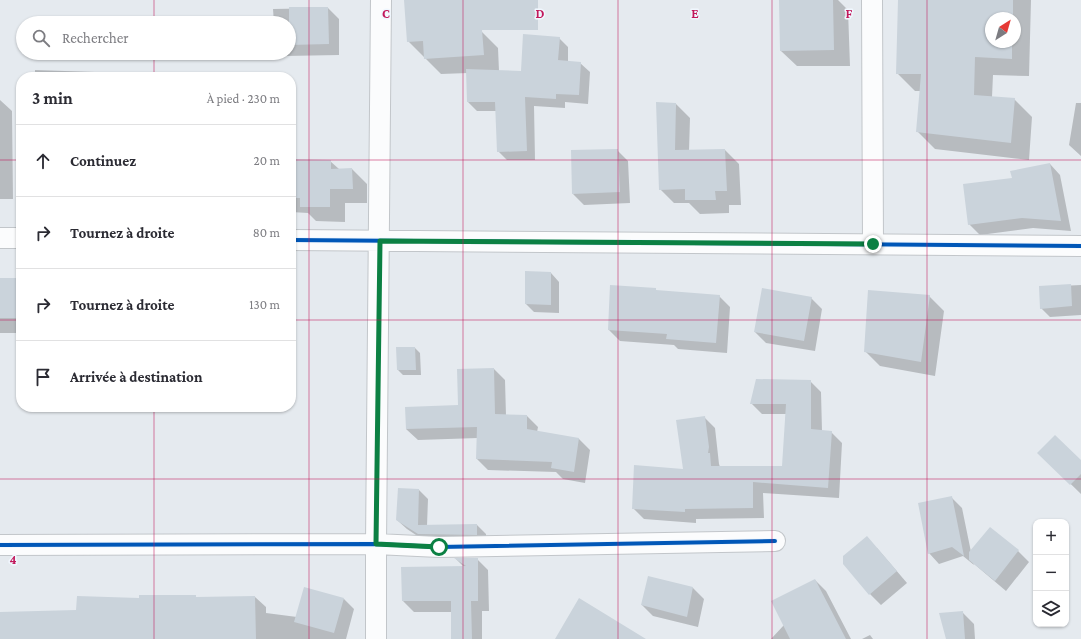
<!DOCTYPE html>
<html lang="fr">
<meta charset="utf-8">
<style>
body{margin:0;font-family:"Crimson Pro",serif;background:#f7f7f7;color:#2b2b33}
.controls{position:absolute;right:12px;bottom:12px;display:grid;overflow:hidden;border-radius:8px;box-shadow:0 1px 3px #0004}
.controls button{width:36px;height:36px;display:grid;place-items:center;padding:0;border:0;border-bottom:1px solid #e1e1e2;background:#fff;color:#2b2b33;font:20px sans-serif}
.compass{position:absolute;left:985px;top:12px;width:36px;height:36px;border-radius:50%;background:#fff;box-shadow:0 1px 3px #0004;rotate:37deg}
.stop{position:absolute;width:12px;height:12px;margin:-9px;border:3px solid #0b8043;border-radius:50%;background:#fff}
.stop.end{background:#0b8043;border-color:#fff;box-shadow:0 1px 4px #0008}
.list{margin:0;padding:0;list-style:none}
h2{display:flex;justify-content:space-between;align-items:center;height:52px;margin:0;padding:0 16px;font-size:17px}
h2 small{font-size:13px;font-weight:400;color:#7c7c81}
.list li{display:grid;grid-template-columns:26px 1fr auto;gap:12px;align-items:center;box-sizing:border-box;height:72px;padding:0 16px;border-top:1px solid #e1e1e2}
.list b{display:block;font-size:15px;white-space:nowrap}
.list em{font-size:13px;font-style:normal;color:#7c7c81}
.icon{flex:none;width:22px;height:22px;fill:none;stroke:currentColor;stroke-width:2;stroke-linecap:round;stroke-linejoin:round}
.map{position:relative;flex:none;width:1081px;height:639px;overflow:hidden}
.search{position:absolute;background:#fff;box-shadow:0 1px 3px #0004;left:16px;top:16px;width:280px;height:44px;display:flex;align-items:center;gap:10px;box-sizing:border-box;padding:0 14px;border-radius:22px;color:#7c7c81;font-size:15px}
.panel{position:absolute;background:#fff;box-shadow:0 1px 3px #0004;left:16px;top:72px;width:280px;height:340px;border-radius:16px}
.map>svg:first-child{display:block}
.shadow{fill:#0003;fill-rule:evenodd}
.building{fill:#cad3db}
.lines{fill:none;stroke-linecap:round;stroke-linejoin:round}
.street-casing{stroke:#c2c6ca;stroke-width:22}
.street{stroke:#fbfcfd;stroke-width:20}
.cycleway-casing{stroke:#f0f7fe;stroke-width:6}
.cycleway{stroke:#0057b8;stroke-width:4}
.route{stroke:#0b8043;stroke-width:5}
.grid{fill:none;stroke:#c2185b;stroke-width:1;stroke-opacity:0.55}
.grid-label{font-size:13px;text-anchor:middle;font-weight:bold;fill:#c2185b;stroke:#f0f7fe;stroke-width:3;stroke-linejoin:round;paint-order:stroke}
</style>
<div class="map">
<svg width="1081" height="639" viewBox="0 0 1081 639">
<rect width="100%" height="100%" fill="#e5eaef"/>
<path class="shadow" d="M405 0H440L482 32 498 48 499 71 522 72 559 38 568 47V62L580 63 590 72 588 104 565 102V108L534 106 535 160H507L498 151 497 111H477L468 102V73L441 74 408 41Z
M780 0H838L848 10 850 66H797L781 51Z
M899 0H1031L1029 76 993 75 992 97 1014 99 1032 117 1029 160 935 149 917 131 921 91H915L897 73ZM991 18H1015V42H991Z
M328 8 339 19V55L285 56 282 53H289V23H274L273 9Z
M35 70 95 72 100 77H35Z
M0 100 12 111 13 199H0Z
M1076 103H1081V156L1069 145Z
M676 104 690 118 689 151 725 150 739 164 741 205H729V213L700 214 689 203H674L660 189Z
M617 150 628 161 630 203 584 205 573 194Z
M330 161 339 169H352L367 184V203H345V222L316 221 308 213 291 212V166Z
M1050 164 1060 175 1071 231 1033 228 980 235 969 224 1013 179Z
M551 273 559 282V313L534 312 526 304Z
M0 279H21V333H0Z
M1081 285V315L1050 317 1041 308 1040 287Z
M655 289 657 291 719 296 730 307 727 353 678 349 674 345 620 341 609 330Z
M929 296 944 311 935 376 880 366 865 351Z
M811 298 822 309 815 351 766 343 755 332Z
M415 348 420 353 421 375H403L398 370Z
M494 369 505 380 506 416H527L538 427 537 432 579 439 590 450 585 483 563 479 556 472 488 470 477 459 478 438 418 440 406 429 459 406 458 370Z
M810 381 821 392 822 431 831 432 842 443 839 498 763 493 764 518 696 519V523L644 519 633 508 685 470 704 417 715 428 719 464 720 467H783L786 414H762L751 403Z
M1039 453 1081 462V494Z
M419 490 428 499 427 526 477 525 486 534V543H428L407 529 397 520Z
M952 498 962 508 971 552 1018 551 1029 562 1006 591 973 563 974 565 963 556 939 564 929 553Z
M877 548 907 583 881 605 870 594Z
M456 559H477L488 570 489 611H482V639H452V612H414L403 601 464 567Z
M649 577 693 588 704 599 698 627 653 616 642 605Z
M815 580 826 591 851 639H771L784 625Z
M195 596 197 598 255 597 266 607V613L297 617 344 599 354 609 346 639H0V613L77 611 140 599Z
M963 613 974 624 975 639H947Z
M870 635 873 639H862Z"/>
<path class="building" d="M404 0H538V30H482L484 55 424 59 423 41 407 42Z
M779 0H833L834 50 780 51Z
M898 0H1013V18H991V42H1012V59L975 57 974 95 1015 98 1011 143 916 132 921 74H896Z
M289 7H328L329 44 289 45Z
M523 34 560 37 558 60 581 62 579 95 556 94V99L525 97 527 151 497 152 495 102H467L466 69 521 71Z
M656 102 676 103 675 150 725 149 727 191H715L716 200H685V189L659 190Z
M618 149 620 192 572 194 571 150Z
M295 159 331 160V169L352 168 353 189H330V207H300V198H291V170H295Z
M1050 163 1061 221 1022 218 968 225 963 184 1012 178 1010 171Z
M525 271 551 272V305L525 304Z
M0 278H21V318H0Z
M1071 284 1072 306 1040 309 1039 286Z
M610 285 656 288V290L720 295 716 343 666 339 667 334 608 330Z
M762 288 812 297 804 341 754 332Z
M868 290 930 295 921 362 864 352Z
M396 347H415L416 370H397Z
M494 368 495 414 527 415V429L579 438 574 472 551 468 552 462 476 459 477 427 406 429 405 407 458 405 457 369Z
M756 379 811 380V429L832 431 828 488 753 482V508L685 509V512L632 509 634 465 683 469 676 420 705 416 709 447 708 453H710L711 466H782L786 404H750Z
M1055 435 1081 460V474L1070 485 1037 453Z
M398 488 419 489 418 525 477 524V535L418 534 396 520Z
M952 496 964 556 952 547 928 554 918 503Z
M990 527 1019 550 995 581 969 560V552Z
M867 536 897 571 869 595 843 564V556Z
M454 558H478V601H471L472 639H451V601H402L401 567 466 566Z
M648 576 693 587 687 617 641 605Z
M815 579 846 639H790L771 601Z
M304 587 344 598 334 633 294 622Z
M139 595H196V597L255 596 256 639H0V612L76 610 77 596 139 598Z
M579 598 646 639H555Z
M963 611 965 639H946L939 613Z"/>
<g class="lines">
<defs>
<path id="street" d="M872 0 873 244
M0 238H21
M291 240 1081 246
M0 545 376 544 439 547 775 541
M376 639V544L381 0"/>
</defs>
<use href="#street" class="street-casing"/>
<use href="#street" class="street"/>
<defs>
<path id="cycleway" d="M291 240 1081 246
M0 545 376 544 439 547 775 541"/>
</defs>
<use href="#cycleway" class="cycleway-casing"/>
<use href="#cycleway" class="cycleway"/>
</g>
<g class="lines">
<path class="route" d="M439 547 376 544 380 241 873 244"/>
</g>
<path class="grid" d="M154 0V23M309 0V639M463 0V639M618 0V639M772 0V639M927 0V639M154 53V77M0 160H21M291 160H1081M0 320H21M291 320H1081M154 407V639M0 479H1081"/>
<g class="grid-label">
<text x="386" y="18">C</text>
<text x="540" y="18">D</text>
<text x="695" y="18">E</text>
<text x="849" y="18">F</text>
<text x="13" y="564">4</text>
</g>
</svg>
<div class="controls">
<button>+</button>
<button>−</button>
<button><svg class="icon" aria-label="layers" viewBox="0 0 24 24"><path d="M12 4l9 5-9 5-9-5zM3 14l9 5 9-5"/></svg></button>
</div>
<svg class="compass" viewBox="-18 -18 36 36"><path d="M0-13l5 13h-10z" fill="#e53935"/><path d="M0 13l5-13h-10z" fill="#7c7c81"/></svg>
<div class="stop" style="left:439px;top:547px"></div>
<div class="stop end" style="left:873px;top:244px"></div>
<div class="search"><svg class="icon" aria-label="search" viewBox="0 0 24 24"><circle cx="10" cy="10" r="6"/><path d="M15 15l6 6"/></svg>Rechercher</div>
<section class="panel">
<h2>3 min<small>À pied · 230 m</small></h2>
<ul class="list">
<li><svg class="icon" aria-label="ahead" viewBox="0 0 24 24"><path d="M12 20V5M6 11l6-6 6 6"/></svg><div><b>Continuez</b></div><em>20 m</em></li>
<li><svg class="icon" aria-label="right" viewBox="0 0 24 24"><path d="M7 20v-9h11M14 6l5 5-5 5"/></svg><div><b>Tournez à droite</b></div><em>80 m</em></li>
<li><svg class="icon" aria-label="right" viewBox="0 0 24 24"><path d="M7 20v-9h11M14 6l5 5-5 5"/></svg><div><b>Tournez à droite</b></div><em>130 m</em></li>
<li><svg class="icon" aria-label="arrive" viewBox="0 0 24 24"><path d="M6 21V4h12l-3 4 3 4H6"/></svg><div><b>Arrivée à destination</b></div></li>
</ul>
</section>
</div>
